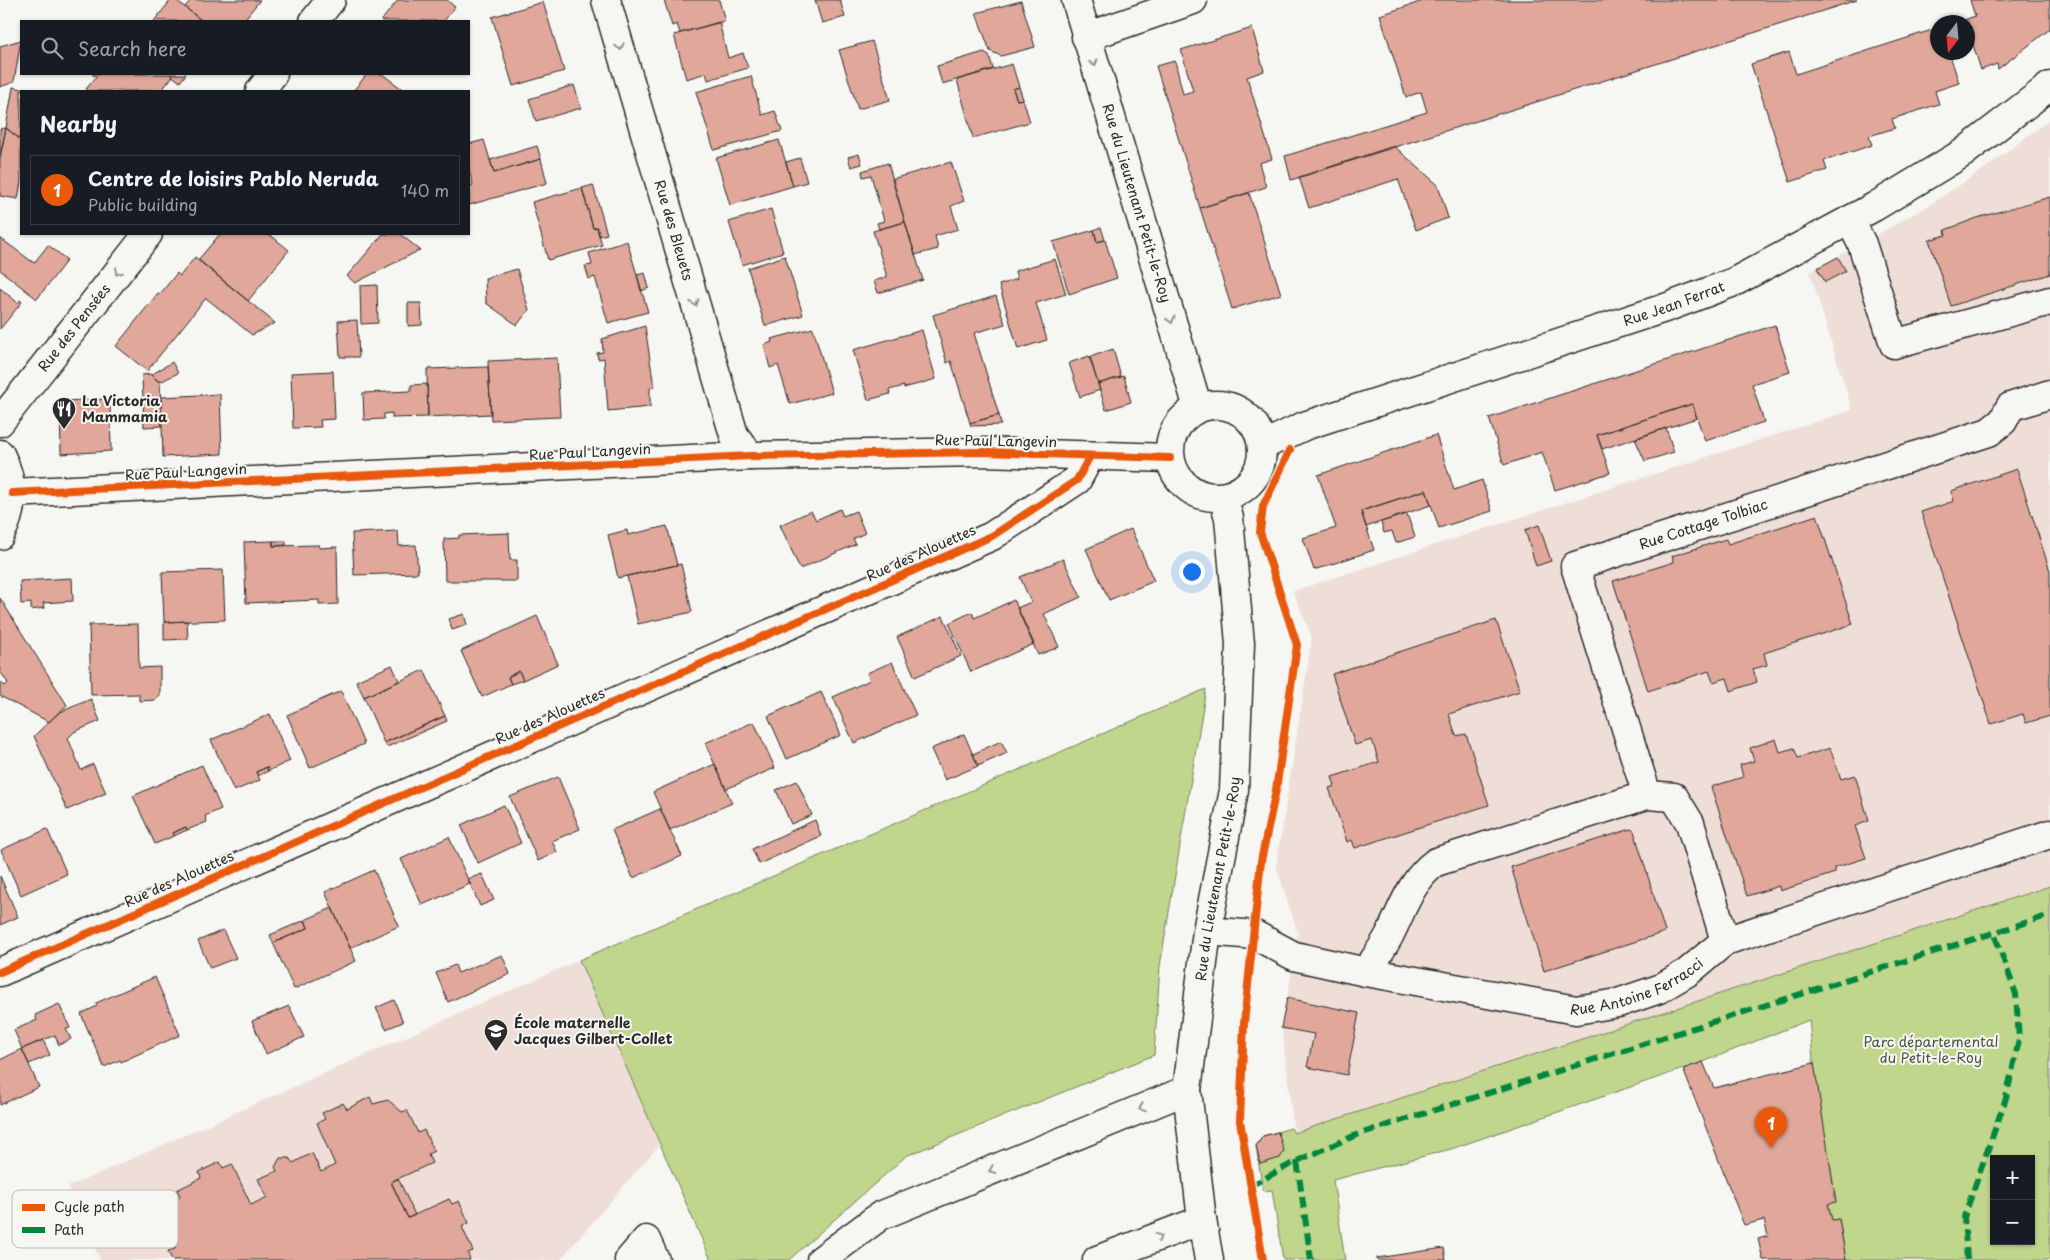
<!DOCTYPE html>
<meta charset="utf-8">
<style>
body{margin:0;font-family:"Playpen Sans",sans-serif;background:#242831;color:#f1f3f6}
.controls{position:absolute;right:15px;bottom:15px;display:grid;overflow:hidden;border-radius:0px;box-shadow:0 1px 4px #0004}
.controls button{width:45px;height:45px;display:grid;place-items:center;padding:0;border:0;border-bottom:1px solid #363941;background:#171b24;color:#f1f3f6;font:25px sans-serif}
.compass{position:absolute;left:1930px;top:15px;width:45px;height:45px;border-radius:50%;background:#171b24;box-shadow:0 1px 4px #0004;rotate:196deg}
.you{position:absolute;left:1191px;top:571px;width:18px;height:18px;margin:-12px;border:4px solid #fff;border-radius:50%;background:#1a73e8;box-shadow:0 0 0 8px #1a73e833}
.badge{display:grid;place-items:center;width:32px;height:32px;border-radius:50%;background:#ea580c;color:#fff;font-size:16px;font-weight:700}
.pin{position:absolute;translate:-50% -41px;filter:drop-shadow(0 1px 2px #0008)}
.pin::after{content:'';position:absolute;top:26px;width:18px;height:15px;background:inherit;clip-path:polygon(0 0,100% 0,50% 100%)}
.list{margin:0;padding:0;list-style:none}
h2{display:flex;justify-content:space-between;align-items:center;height:65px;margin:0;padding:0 20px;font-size:21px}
h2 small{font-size:16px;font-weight:400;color:#9ea1a6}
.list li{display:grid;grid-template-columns:32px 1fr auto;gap:15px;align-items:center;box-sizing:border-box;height:70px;margin:0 10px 10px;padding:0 10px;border:1px solid #363941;border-radius:0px}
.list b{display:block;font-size:19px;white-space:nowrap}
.list p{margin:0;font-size:16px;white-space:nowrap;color:#9ea1a6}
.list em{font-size:16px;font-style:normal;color:#9ea1a6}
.icon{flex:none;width:28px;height:28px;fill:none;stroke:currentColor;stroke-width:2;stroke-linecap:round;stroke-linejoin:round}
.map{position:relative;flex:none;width:2050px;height:1260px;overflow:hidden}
.search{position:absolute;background:#171b24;box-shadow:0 1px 4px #0004;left:20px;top:20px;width:450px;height:55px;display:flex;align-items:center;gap:12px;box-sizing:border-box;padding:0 18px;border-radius:0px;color:#9ea1a6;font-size:19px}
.panel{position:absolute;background:#171b24;box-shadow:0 1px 4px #0004;left:20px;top:90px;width:450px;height:145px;border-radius:0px}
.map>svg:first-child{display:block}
.built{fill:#efded8}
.green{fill:#c0d68c;stroke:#76805c;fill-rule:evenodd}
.building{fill:#e0a79a;stroke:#2b2b2b}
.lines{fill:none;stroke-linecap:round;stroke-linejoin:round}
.minor-casing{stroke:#2b2b2b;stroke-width:31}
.minor{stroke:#f6f6f2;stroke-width:28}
.quiet{stroke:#00873e;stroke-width:6;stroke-dasharray:12 6;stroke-linecap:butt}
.cycleway-casing{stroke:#f6f6f2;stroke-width:11}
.cycleway{stroke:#e8590c;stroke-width:8}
.oneway{stroke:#90908e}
.labels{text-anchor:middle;stroke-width:4;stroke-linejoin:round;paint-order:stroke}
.street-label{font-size:14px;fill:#2b2b2b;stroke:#f6f6f2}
.poi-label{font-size:14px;font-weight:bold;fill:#2b2b2b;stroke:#f6f6f2;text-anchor:start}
.park-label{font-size:14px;fill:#505643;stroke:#f6f6f2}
.key{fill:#f6f6f2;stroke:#b9b9b6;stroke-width:1}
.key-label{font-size:14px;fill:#2b2b2b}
</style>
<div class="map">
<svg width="2050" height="1260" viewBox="0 0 2050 1260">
<rect width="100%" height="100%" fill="#f6f6f2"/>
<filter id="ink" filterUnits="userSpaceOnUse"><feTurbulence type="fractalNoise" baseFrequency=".02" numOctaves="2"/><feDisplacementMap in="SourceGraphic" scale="10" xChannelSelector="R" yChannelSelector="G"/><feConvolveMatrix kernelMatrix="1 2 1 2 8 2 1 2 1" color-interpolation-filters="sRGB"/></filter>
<g filter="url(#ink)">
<path class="built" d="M2050 119V886L1294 1133 1282 1029 1298 933 1276 866 1312 638 1293 591 1852 410 1810 272 1921 210 1983 170Z
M579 960 660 1144 560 1260H100L68 1187Z"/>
<path class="green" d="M1206 689 1160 966 1154 1055 906 1156 789 1260H711L579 960Z
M2050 886V1260H1846L1839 1219 1832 1220 1828 1204 1809 1020 1703 1062 1451 1149 1333 1180 1345 1260H1283L1272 1190 1263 1191 1256 1146 1263 1136 1291 1128 1294 1133ZM1994 1159H2031V1241H1994Z"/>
<path class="building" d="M171 0H176L202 21H154Z
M191 0H260L243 21H202L185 7Z
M398 0H447L455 7 444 21H381Z
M664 0H719L725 21 680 33 677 24 672 26Z
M815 0H840L845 17 822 23Z
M1426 0H1857L1291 180 1285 156 1427 112 1421 92 1406 97 1380 15Z
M1970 0H2050V29L1998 69 1997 64 1981 70 1968 29V22L1964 20 1975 16Z
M1021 1 1035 47 1001 56 990 51 976 13Z
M543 2 564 71 513 86 492 17Z
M719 22 728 58 743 53 748 68 708 80 706 73 686 79 674 35Z
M1252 28 1264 71 1247 77 1272 159 1259 163 1266 187 1200 208 1156 66 1175 61 1183 94 1193 91 1181 50Z
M1938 28V52H1949L1959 83 1935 91 1939 104 1892 119 1895 128 1869 136 1872 145 1824 161 1827 170 1790 182 1751 64 1789 52 1796 74Z
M21 40 14 82 0 87V46Z
M872 41 890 100 858 109 839 50Z
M984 52 989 55 993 69 942 84 937 66Z
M1012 64 1019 87 1013 89 1017 100 1023 99 1030 122 973 138 957 80Z
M92 74H170L173 76 161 91H89L86 89 96 77Z
M170 74H186L180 82Z
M367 74H382L405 91H353Z
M751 76 762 115 775 111 782 131 714 150 696 92Z
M574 85 581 108 536 121 529 99Z
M13 87 31 91H21V140L6 128Z
M1019 87 1023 99 1017 100 1013 89Z
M6 128 21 140V182L18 199 0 196V157Z
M6 128 0 157V129Z
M484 140 494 173 541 159 547 183 469 205V186L473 185 469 171V144Z
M779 140 793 186 730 205 716 158Z
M537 146 541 159 494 173 490 160Z
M1394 146 1438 185 1448 218 1416 230 1398 179 1309 208 1299 177Z
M859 154 862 164 851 167 848 157Z
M800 158 807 182 793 186 786 162Z
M951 162 964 201 951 206 958 229 935 236 938 249 915 255 892 179Z
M888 163 905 222 879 229 877 223 884 221 871 175 863 177 862 171Z
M593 185 607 234 599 236 597 227 593 228 582 188Z
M582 188 593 228 597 227 602 245 548 260 532 202Z
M1249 193 1281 294 1232 309 1200 208Z
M2050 197V274L1951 306 1929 240 1946 235 1945 230 1977 218Z
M771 209 783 252 742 265 729 222Z
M905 222 923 280 878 293 874 281 887 277 873 231Z
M1101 227 1105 240 1097 242 1094 230Z
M1094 230 1097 242 1105 240 1117 278 1069 294 1053 242Z
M220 234H269L289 250 248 301 198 260Z
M383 234H400L420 250 355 283 347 276Z
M0 238 34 263 48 245 67 260 37 299 0 270Z
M627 241 648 312 608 323 595 277 589 279 585 266 592 265 589 253Z
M785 256 803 315 765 326 748 268Z
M195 257 275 323 252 335 206 298 147 371 116 346 158 293 160 294 177 273 180 276Z
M1838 257 1846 271 1825 282 1817 268Z
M1055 259 1066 294 1036 303 1047 340 1018 349 999 285 1017 279 1015 271Z
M517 269 529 310 517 325 486 303 485 278Z
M645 273 649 288 641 291 637 275Z
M377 285 378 323 361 324 360 286Z
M0 288 18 303 20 300 22 302 0 329Z
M996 296 1005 324 974 333 999 415 970 423 951 361 947 363 933 315Z
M408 303H421L422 325 408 326Z
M357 320 359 357H340L338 321Z
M1775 325 1790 372 1752 384 1764 422 1705 441 1692 404 1597 435 1610 473 1555 490 1542 452 1504 465 1489 418Z
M645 326 654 387 650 388V407L608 411 604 358 598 359 597 353 603 352 602 339Z
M813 328 832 393 790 404 778 365 770 368 764 345 772 342 771 339Z
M922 330 936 379 904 388V386L889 390 890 394 868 400 853 350Z
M1113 349 1121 377 1098 384 1090 357Z
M1089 356 1100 390 1080 397 1069 363Z
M557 358 560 417 491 420 488 361Z
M172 362 178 373 160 382 151 375Z
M488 367 491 414 428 417 427 369Z
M333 371 335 419 320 420 321 427 293 428 291 373Z
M150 374 160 383 162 426 144 427 142 375Z
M1124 376 1131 402 1106 410 1098 384Z
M427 384 428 417 392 418V413L384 414V419L364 420 363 393 411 391V385Z
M220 394 222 454 163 457 161 397Z
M110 399 111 451 61 454 60 401Z
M1692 404 1697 418 1602 449 1597 435Z
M999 415 1001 425 971 426 970 423Z
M1666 428 1674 452 1645 461 1635 439Z
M1436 435 1454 490 1482 480 1492 511 1439 528 1426 490 1361 511 1374 550 1314 570 1303 538 1336 528 1318 475Z
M2017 469 2050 571V716L2026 723 2023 714 1991 724 1921 512 1954 501 1951 491Z
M1426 490 1431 505 1366 527 1361 511Z
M840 509 843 516 856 511 865 533 853 539 856 544 800 569 780 525 811 511 816 520Z
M1407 514 1415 537 1396 543 1392 531 1384 533 1381 522Z
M1817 515 1853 624 1764 653 1767 665 1753 669 1757 682 1731 691 1727 678 1713 682 1709 671 1648 691 1613 581 1674 562 1672 556 1726 539 1728 544Z
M1539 525 1551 561 1536 566 1525 530Z
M667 526 677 565 618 578 608 535 627 530 628 535Z
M1131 529 1154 581 1109 600 1086 549Z
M398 531 399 546 416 545 418 573 354 575 352 533Z
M509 533 510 560H517V581H445L444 539 459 538V535Z
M273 541V546L319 545V548L337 547 338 604 319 605V600L246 603 244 542Z
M273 541H286V545L273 546Z
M1063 559 1081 597 1044 614 1059 647 1038 655 1017 608 1031 602 1020 577Z
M681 564 692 612 638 624 627 576Z
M223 570 225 620 164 622 162 572Z
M72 578 73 601 43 603 44 608 31 610V603L21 604 20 581Z
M0 598 67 705 49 722 0 696V682L5 686 8 683 0 671Z
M1014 600 1034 644 971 672 949 623 972 612 974 618Z
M464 614 467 625 452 630 449 619Z
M537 616 558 664 523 680 519 671 508 677 511 684 482 697 461 651Z
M943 616 961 656 915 677 897 637Z
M1496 620 1520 691 1449 714 1456 736 1466 734 1489 805 1355 848 1352 840 1347 842 1329 788 1335 786 1332 777 1379 762 1372 740 1355 745 1332 674Z
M187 621 188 639 164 640V622Z
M138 624 139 668 160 667V695L156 700 139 701V694L91 695 89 625Z
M892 662 916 715 854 743 833 697 870 680 867 673Z
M392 665 399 681 364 697 356 681Z
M424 670 445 716 384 743 364 697Z
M519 671 523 680 511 684 508 677Z
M341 691 364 744 310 768 287 715Z
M821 692 841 735 787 759 768 716Z
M91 699 100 721 74 732 68 738 81 770 93 764 106 793 67 810 34 736 58 713Z
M270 714 290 761 268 771 267 767 256 772 260 780 234 791 211 740Z
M445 716 447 721 387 747 384 743Z
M754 722 775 768 726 789 705 743Z
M964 734 978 766 945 780 931 749Z
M1776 739 1780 752 1794 748 1798 758 1830 748 1841 779 1855 775 1869 821 1855 826 1866 858 1834 868 1835 873 1780 891 1779 886 1747 896 1711 787 1743 777 1740 765 1754 761 1750 748Z
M1001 741 1007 753 978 766 973 754Z
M715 764 732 803 670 830 653 792Z
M202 765 221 809 205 816 207 822 187 830 186 827 173 833 174 836 155 844 133 796Z
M267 767 268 771 258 776 256 772Z
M558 777 580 829 552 841 557 852 538 861 510 797Z
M797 781 812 815 791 824 776 790Z
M504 805 521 843 478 863 461 825Z
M660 809 682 856 633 878 612 830Z
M815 820 821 836 759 864 752 849Z
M186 827 187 830 174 836 173 833Z
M47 829 67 874 21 895 1 850Z
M1631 829 1634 831 1665 932 1544 971 1511 867Z
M449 837 470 884 422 905 401 859Z
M374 870 399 926 350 948 325 892Z
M482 874 494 900 480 906 468 879Z
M0 876 18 917 0 925Z
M332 908 356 961 294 989 273 943 308 928 305 920Z
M305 920 308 928 273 943 270 935Z
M223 930 236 958 210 968 198 941Z
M502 955 510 974 448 1002 436 973 455 965 458 973Z
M155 977 180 1035 121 1062 120 1060 104 1067 81 1014 97 1006 96 1003Z
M1287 998 1359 1013 1347 1075 1307 1067 1314 1034 1281 1028Z
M394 1000 403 1022 386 1029 376 1008Z
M59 1004 70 1028 66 1029 71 1039 59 1045 55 1035 22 1049 14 1030 37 1020 35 1015Z
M289 1006 304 1037 266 1054 252 1021Z
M43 1040 50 1055 29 1064 22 1049Z
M22 1049 39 1087 0 1105V1060Z
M1703 1062 1714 1088 1814 1063 1836 1202 1828 1204 1832 1220 1839 1219 1846 1260H1763L1758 1239 1768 1236 1764 1220 1744 1225 1683 1069Z
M370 1097 373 1104 388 1100 402 1112 407 1110 418 1133 424 1130 434 1151 428 1154 432 1163 391 1182 408 1218 449 1199 452 1204 459 1201 469 1223 462 1227 473 1251 468 1253 470 1260H172L168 1251 175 1249 164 1224 170 1221 169 1207 180 1196 177 1190 201 1178 199 1172 220 1162 223 1168 232 1164 251 1205 267 1197 258 1179 277 1171 275 1167 280 1158H289L293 1163 312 1153 321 1172 335 1165 317 1123 325 1119 322 1113 343 1103 347 1109Z
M1278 1132 1284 1151 1280 1158 1260 1164 1256 1146 1263 1136Z
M398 1178 415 1215 408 1218 391 1182Z
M1444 1248 1446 1260H1377V1258Z"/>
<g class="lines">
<defs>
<g id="minor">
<path id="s1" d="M606 0 734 435 750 456"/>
<path id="s2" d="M1076 0 1198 408"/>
<path d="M314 21 331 0"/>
<path d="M1086 37 1193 0"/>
<path d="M260 91 273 74"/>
<path d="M1850 220 1862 244 1894 344 2050 301"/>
<circle cx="1216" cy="451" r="46"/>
<path id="s3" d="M0 422 148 234"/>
<path id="s4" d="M1262 446 1304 426 1668 307 1734 282 1874 207 1963 153 2050 86"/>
<path d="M0 454C14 482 15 507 0 535"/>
<path d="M12 493 750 456 982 452 1170 458"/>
<path id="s5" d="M1647 795 1575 566 1989 432 2003 421 2010 407 2050 394"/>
<path id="s6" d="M1207 931 1255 935 1294 956 1366 972 1576 1010 1618 1003 1659 989 1688 972 1725 941 2050 834"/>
<path d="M0 972 992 536 1077 480 1090 456"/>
<path d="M1366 972C1374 960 1382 949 1389 936 1403 909 1410 881 1436 862L1647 795 1674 797 1690 823 1725 941"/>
<path d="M629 1260 646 1240 655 1260"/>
<path d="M821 1260 880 1216 1187 1090"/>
<path d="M1097 1260 1202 1220"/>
<path id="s7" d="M1209 1260 1202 1220 1187 1090 1207 931 1234 790 1240 644 1229 518 1223 497"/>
</g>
</defs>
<use href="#minor" class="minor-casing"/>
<use href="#minor" class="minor"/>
<path class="quiet" d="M1297 1161 1311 1260
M1250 1186 1297 1161 1356 1135 2050 915
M1967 1260 1964 1217 2006 1098 2019 1040 2016 994 1994 933"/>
<defs>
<path id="cycleway" d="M12 493 750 456 982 452 1170 458
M0 972 992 536 1077 480 1090 456
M1263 1260 1240 1121 1244 1023 1261 861 1276 790 1297 645 1260 532 1263 506 1290 450"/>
</defs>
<use href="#cycleway" class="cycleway-casing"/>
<use href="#cycleway" class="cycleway"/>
</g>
<defs><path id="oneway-chevron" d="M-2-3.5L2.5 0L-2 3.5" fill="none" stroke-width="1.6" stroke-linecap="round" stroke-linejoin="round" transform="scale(1.25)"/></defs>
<g class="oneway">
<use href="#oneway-chevron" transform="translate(620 47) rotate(74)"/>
<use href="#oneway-chevron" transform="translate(1094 63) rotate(74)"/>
<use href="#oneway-chevron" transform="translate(118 272) rotate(128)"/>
<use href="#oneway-chevron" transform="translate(695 303) rotate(74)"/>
<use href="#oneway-chevron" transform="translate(1171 320) rotate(73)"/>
<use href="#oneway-chevron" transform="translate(1142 1108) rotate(158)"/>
<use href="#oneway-chevron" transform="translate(992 1170) rotate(158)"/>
<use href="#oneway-chevron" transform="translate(1159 1237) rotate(-21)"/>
</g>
</g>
<defs>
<symbol id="restaurant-pin" viewBox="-11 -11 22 30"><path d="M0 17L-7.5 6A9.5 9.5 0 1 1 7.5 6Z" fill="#2b2b2b" stroke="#f6f6f2"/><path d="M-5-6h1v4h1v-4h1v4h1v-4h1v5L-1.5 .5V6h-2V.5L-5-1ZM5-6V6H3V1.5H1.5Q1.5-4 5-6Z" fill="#fff"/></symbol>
<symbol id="school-pin" viewBox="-11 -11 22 30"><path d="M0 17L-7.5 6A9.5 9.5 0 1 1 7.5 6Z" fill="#2b2b2b" stroke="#f6f6f2"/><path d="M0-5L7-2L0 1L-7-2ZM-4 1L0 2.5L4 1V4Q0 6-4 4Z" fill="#fff"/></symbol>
</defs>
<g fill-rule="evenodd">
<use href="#restaurant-pin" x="50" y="395" width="28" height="38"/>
<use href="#school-pin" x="482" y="1017" width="28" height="38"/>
</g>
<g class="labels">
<g class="street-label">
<text dy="5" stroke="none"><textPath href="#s2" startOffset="212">Rue du Lieutenant Petit-le-Roy</textPath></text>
<text dy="5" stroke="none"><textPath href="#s1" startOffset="240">Rue des Bleuets</textPath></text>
<text dy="5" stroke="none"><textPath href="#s4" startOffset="436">Rue Jean Ferrat</textPath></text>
<text dy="5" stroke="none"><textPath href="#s3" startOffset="120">Rue des Pensées</textPath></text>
<text transform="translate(996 441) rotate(1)" y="5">Rue Paul Langevin</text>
<text transform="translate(590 452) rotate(-3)" y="5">Rue Paul Langevin</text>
<text transform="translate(186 472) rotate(-3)" y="5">Rue Paul Langevin</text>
<text dy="5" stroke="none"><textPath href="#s5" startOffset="375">Rue Cottage Tolbiac</textPath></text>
<text transform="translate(921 553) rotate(-24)" y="5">Rue des Alouettes</text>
<text transform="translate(550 716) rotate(-24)" y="5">Rue des Alouettes</text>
<text transform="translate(179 879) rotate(-24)" y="5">Rue des Alouettes</text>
<text dy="5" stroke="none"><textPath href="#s7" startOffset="385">Rue du Lieutenant Petit-le-Roy</textPath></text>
<text dy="5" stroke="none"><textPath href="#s6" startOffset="445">Rue Antoine Ferracci</textPath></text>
</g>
<g class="poi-label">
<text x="82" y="406">La Victoria<tspan x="82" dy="16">Mammamia</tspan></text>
<text x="514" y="1028">École maternelle<tspan x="514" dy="16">Jacques Gilbert-Collet</tspan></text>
</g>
<g class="park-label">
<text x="1931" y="1047">Parc départemental<tspan x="1931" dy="16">du Petit-le-Roy</tspan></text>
</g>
</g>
<rect x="12" y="1190" width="166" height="58" rx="8" class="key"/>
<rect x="22" y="1204" width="23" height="7" fill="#e8590c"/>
<rect x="22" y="1227" width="23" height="6" fill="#00873e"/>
<g class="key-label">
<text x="54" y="1212">Cycle path</text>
<text x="54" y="1235">Path</text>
</g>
</svg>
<div class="controls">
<button>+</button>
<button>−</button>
</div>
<svg class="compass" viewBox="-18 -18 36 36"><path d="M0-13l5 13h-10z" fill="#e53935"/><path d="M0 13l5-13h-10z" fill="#9ea1a6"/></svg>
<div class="you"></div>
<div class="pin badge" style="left:1771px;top:1148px">1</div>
<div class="search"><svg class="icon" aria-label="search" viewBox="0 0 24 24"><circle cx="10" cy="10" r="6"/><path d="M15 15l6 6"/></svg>Search here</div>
<section class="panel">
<h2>Nearby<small></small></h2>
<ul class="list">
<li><span class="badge">1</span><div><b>Centre de loisirs Pablo Neruda</b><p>Public building</p></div><em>140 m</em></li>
</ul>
</section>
</div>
